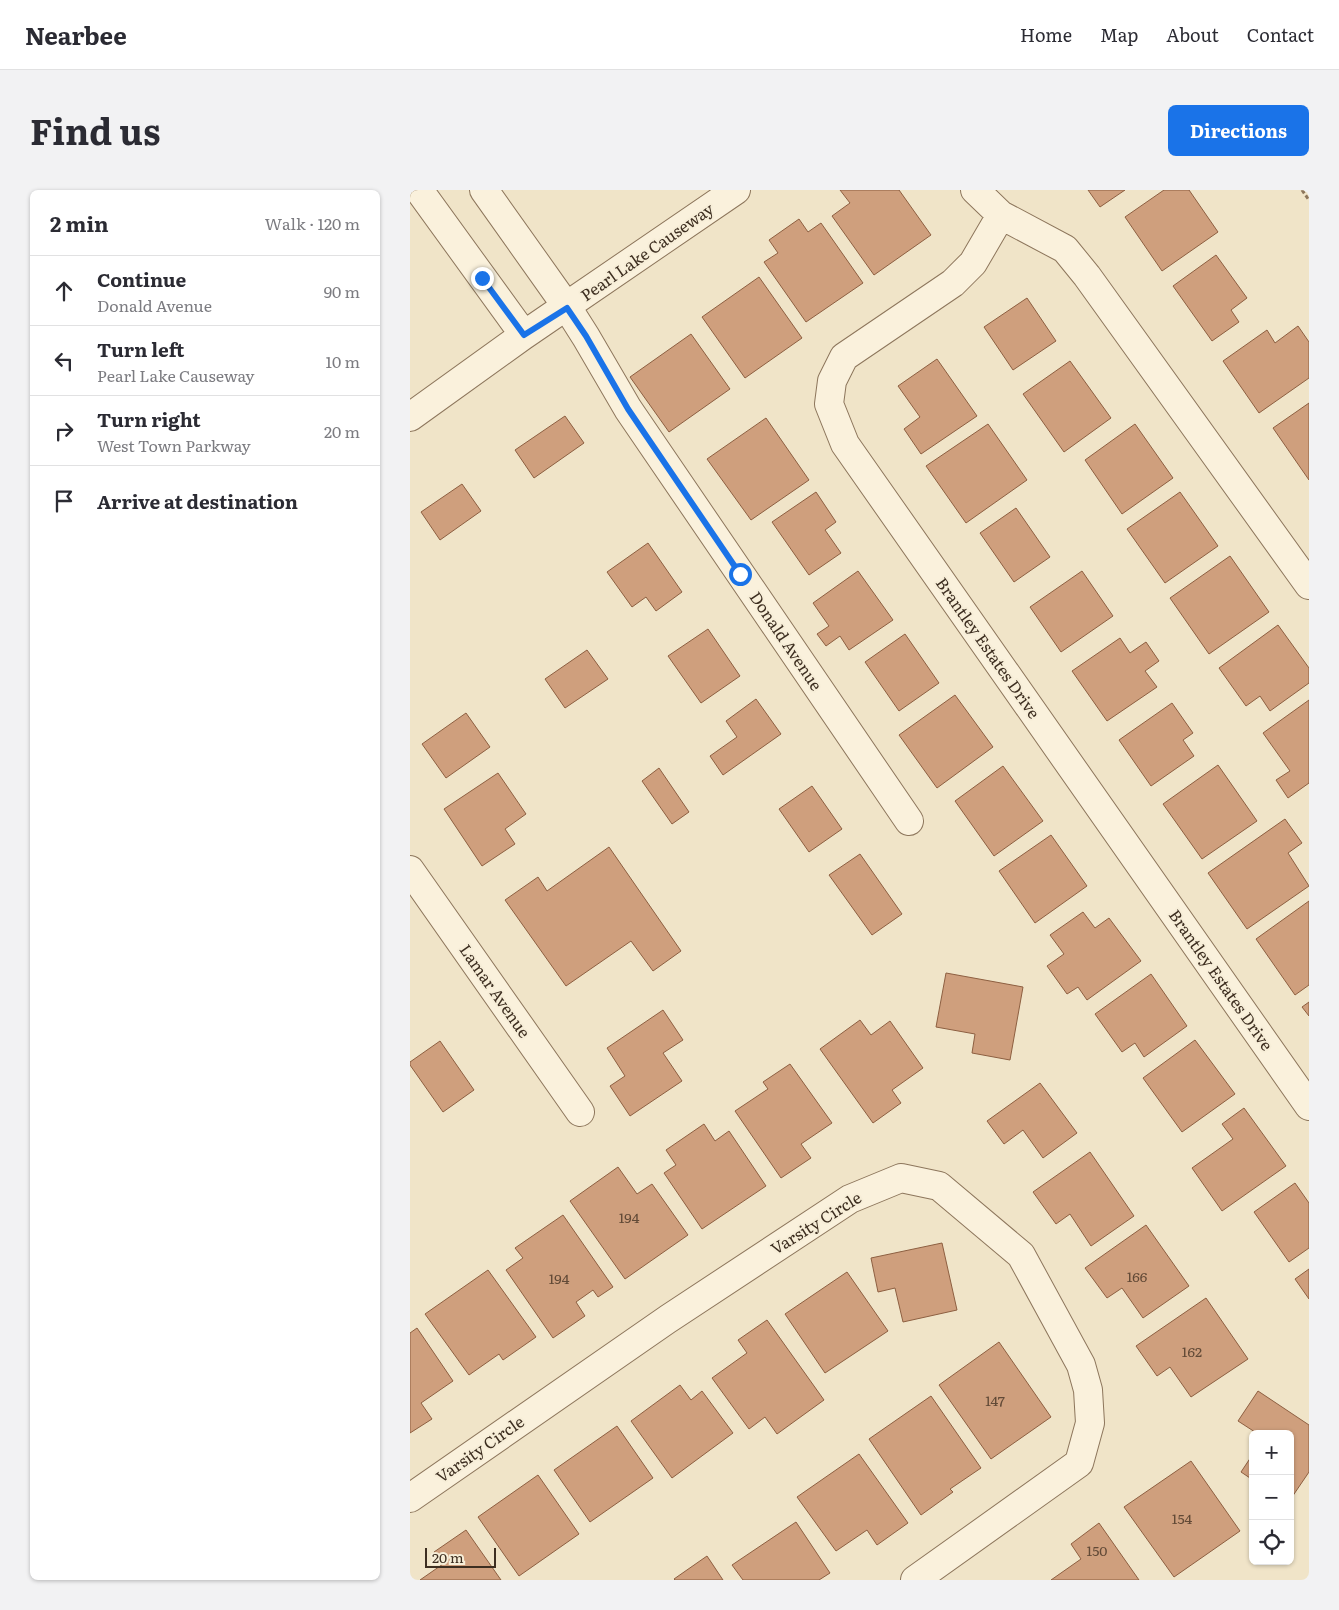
<!DOCTYPE html>
<meta charset="utf-8">
<style>
body{margin:0;font-family:Literata,serif;background:#f2f2f3;color:#2b2b33}
.controls{position:absolute;right:15px;bottom:15px;display:grid;overflow:hidden;border-radius:8px;box-shadow:0 1px 4px #0004}
.controls button{width:45px;height:45px;display:grid;place-items:center;padding:0;border:0;border-bottom:1px solid #e1e1e2;background:#fff;color:#2b2b33;font:25px sans-serif}
.scale{position:absolute;left:15px;bottom:12px;width:71px;box-sizing:border-box;padding-left:5px;border:2px solid #3d2e20;border-top:0;font-size:14px;line-height:18px;white-space:nowrap;color:#3d2e20;-webkit-text-stroke:4px #f7eed8;paint-order:stroke}
.stop{position:absolute;width:15px;height:15px;margin:-11px;border:4px solid #1a73e8;border-radius:50%;background:#fff}
.stop.end{background:#1a73e8;border-color:#fff;box-shadow:0 1px 5px #0008}
.list{margin:0;padding:0;list-style:none}
h2{display:flex;justify-content:space-between;align-items:center;height:65px;margin:0;padding:0 20px;font-size:21px}
h2 small{font-size:16px;font-weight:400;color:#7c7c81}
.list li{display:grid;grid-template-columns:32px 1fr auto;gap:15px;align-items:center;box-sizing:border-box;height:70px;padding:0 20px;border-top:1px solid #e1e1e2}
.list b{display:block;font-size:19px;white-space:nowrap}
.list p{margin:0;font-size:16px;white-space:nowrap;color:#7c7c81}
.list em{font-size:16px;font-style:normal;color:#7c7c81}
.icon{flex:none;width:28px;height:28px;fill:none;stroke:currentColor;stroke-width:2;stroke-linecap:round;stroke-linejoin:round}
.map{position:relative;flex:none;width:899px;height:1390px;overflow:hidden;border-radius:8px}
header{display:flex;align-items:center;gap:30px;box-sizing:border-box;height:70px;padding:0 25px;background:#fff;border-bottom:1px solid #e1e1e2}
header strong{font-size:24px}
nav{display:flex;gap:28px;margin-inline-start:auto;font-size:18px}
.intro{display:flex;align-items:center;justify-content:space-between;box-sizing:border-box;height:120px;padding:0 30px}
h1{margin:0;font-size:35px}
.button{padding:12px 22px;border-radius:8px;background:#1a73e8;color:#fff;font-size:18px;font-weight:700}
main{display:flex;gap:30px;padding:0 30px}
aside{flex:1;background:#fff;border-radius:8px;box-shadow:0 1px 4px #0004}
.map>svg:first-child{display:block}
.building{fill:#cf9f7d;stroke:#8d5f41}
.lines{fill:none;stroke-linecap:round;stroke-linejoin:round}
.minor-casing{stroke:#8d765c;stroke-width:30}
.path{stroke:#8d765c;stroke-width:3;stroke-dasharray:4 2.5;stroke-linecap:butt}
.minor{stroke:#faf1dc;stroke-width:28}
.route{stroke:#1a73e8;stroke-width:6}
.labels{text-anchor:middle;stroke-width:4;stroke-linejoin:round;paint-order:stroke}
.number-label{font-size:14px;fill:#624a37}
.street-label{font-size:16px;fill:#3d2e20;stroke:#f7eed8}
</style>
<header>
<strong>Nearbee</strong>
<nav><a>Home</a><a>Map</a><a>About</a><a>Contact</a></nav>
</header>
<div class="intro"><h1>Find us</h1><a class="button">Directions</a></div>
<main>
<aside>
<h2>2 min<small>Walk · 120 m</small></h2>
<ul class="list">
<li><svg class="icon" aria-label="ahead" viewBox="0 0 24 24"><path d="M12 20V5M6 11l6-6 6 6"/></svg><div><b>Continue</b><p>Donald Avenue</p></div><em>90 m</em></li>
<li><svg class="icon" aria-label="left" viewBox="0 0 24 24"><path d="M17 20v-9H6M10 6l-5 5 5 5"/></svg><div><b>Turn left</b><p>Pearl Lake Causeway</p></div><em>10 m</em></li>
<li><svg class="icon" aria-label="right" viewBox="0 0 24 24"><path d="M7 20v-9h11M14 6l5 5-5 5"/></svg><div><b>Turn right</b><p>West Town Parkway</p></div><em>20 m</em></li>
<li><svg class="icon" aria-label="arrive" viewBox="0 0 24 24"><path d="M6 21V4h12l-3 4 3 4H6"/></svg><div><b>Arrive at destination</b></div></li>
</ul>
</aside>
<div class="map">
<svg width="899" height="1390" viewBox="0 0 899 1390">
<rect width="100%" height="100%" fill="#f0e4c8"/>
<path class="building" d="M430 0H489L521 45 464 85 422 26 440 13Z
M678 0H715L690 17Z
M754 0H779L808 42 752 81 715 27Z
M389 29 398 42 411 33 453 93 396 132 354 72 368 63 359 50Z
M806 65 837 108 821 120 829 132 802 151 763 96Z
M349 87 392 148 335 188 292 127Z
M617 108 646 151 603 180 574 137Z
M888 136 899 152V188L849 223 813 171 857 140 865 153Z
M281 144 320 199 259 242 220 187Z
M527 169 567 226 511 264 494 239 510 227 488 196Z
M660 171 701 228 654 262 613 204Z
M899 213V290L863 238Z
M155 226 174 253 124 288 105 260Z
M356 228 399 290 341 330 297 269Z
M578 234 617 290 556 333 516 276Z
M725 234 763 288 712 324 675 270Z
M52 294 71 321 30 350 11 322Z
M406 302 426 332 415 340 431 363 399 385 362 332Z
M770 302 808 356 755 393 717 339Z
M606 318 640 367 604 392 570 343Z
M238 353 272 402 246 421 236 407 222 417 197 382Z
M820 366 859 422 799 464 760 408Z
M448 381 483 430 439 460 430 446 416 456 407 444 419 436 403 413Z
M672 381 703 426 651 462 620 417Z
M868 435 899 478V493L860 521 850 506 836 516 809 478Z
M298 439 330 486 291 513 258 466Z
M495 444 529 493 489 521 455 472Z
M710 448 720 463 736 452 749 471 735 481 747 497 697 531 662 481Z
M177 460 198 489 155 518 135 489Z
M545 505 583 557 527 598 489 545Z
M346 509 371 544 313 585 300 566 327 547 316 531Z
M899 510V593L878 608 866 590 880 581 853 543Z
M762 513 783 543 773 550 784 566 741 596 709 550Z
M56 523 80 557 36 588 12 554Z
M808 575 847 631 792 669 753 614Z
M593 576 633 631 584 666 545 611Z
M249 578 279 622 262 634 232 591Z
M88 583 116 624 95 639 105 654 72 676 34 619Z
M402 596 432 639 399 662 369 619Z
M875 629 892 653 878 663 899 696 837 739 798 683Z
M641 645 677 696 625 733 589 681Z
M199 657 271 761 243 781 221 751 156 796 95 710 128 687 137 701Z
M450 664 492 724 462 745 419 685Z
M899 711V795L885 805 846 749Z
M673 722 685 738 699 728 731 771 677 810 668 797 657 804 637 776 654 764 640 745Z
M536 783 613 797 600 870 562 863 565 844 526 837Z
M741 784 777 836 734 867 725 853 712 862 685 824Z
M899 812V826L892 817Z
M253 820 273 850 253 863 272 891 220 926 200 896 215 886 197 858Z
M450 830 461 845 480 831 513 878 482 900 491 913 463 933 410 859Z
M785 850 825 904 772 942 733 888Z
M30 851 64 900 33 922 0 875V872Z
M380 874 422 933 391 954 401 968 371 988 325 921 358 899 353 892Z
M630 893 667 943 633 968 613 940 594 954 577 931Z
M834 918 876 976 812 1021 782 978 823 949 812 934Z
M294 934 305 951 319 941 356 996 292 1039 254 983 266 975 256 960Z
M680 962 724 1026 681 1056 660 1024 646 1034 623 1002Z
M208 977 227 1004 242 994 278 1045 215 1089 160 1011Z
M885 993 899 1013V1058L879 1072 844 1022Z
M153 1025 203 1097 188 1107 183 1100 166 1112 175 1126 143 1148 96 1080 113 1068 105 1058Z
M736 1035 779 1096 733 1128 712 1098 697 1108 675 1078Z
M532 1053 547 1120 493 1132 485 1098 468 1102 461 1068Z
M899 1079V1109L885 1089Z
M78 1080 126 1147 93 1170 89 1164 59 1185 15 1124Z
M437 1082 478 1141 415 1183 375 1124Z
M796 1108 838 1169 781 1207 760 1177 747 1186 726 1156Z
M357 1130 414 1210 367 1244 355 1227 339 1239 302 1188 337 1163 328 1150Z
M7 1138 43 1191 11 1213 22 1229 0 1243V1143Z
M589 1152 641 1227 581 1269 529 1195Z
M270 1195 281 1210 292 1201 323 1243 262 1288 221 1231Z
M848 1201 899 1235V1282L880 1310V1244H848L828 1231Z
M521 1206 571 1278 540 1299 543 1302 511 1325 459 1249Z
M207 1236 243 1288 180 1332 144 1280Z
M449 1264 498 1333 467 1355 457 1340 426 1361 387 1307Z
M843 1264V1290L831 1282Z
M781 1271 830 1341 764 1387 714 1317Z
M128 1285 169 1344 109 1386 68 1327Z
M386 1332 420 1383 409 1390H333L322 1375Z
M689 1333 729 1390H641L671 1369 661 1354Z
M56 1340 91 1390H10L33 1374 24 1362Z
M297 1366 313 1390H265L264 1389Z"/>
<g class="lines">
<defs>
<path id="minor" d="M9 0 114 145
M74 0 157 117 176 147 218 219 499 631
M565 0 591 25 655 59 677 86 899 395
M591 25 563 73 543 93 434 167 422 191 419 214 435 254 899 916
M0 227 114 145 326 0
M0 680 170 922
M0 1308 258 1129 440 1009 491 988 529 996 611 1065 671 1175 678 1200 680 1233 669 1273 505 1390"/>
</defs>
<use href="#minor" class="minor-casing"/>
<path class="path" d="M892 0 899 10"/>
<use href="#minor" class="minor"/>
</g>
<g class="lines">
<path class="route" d="M72 88 114 145 157 118 176 146 218 219 330 384"/>
</g>
<g class="labels">
<g class="number-label">
<text x="219" y="1033">194</text>
<text x="727" y="1092">166</text>
<text x="149" y="1094">194</text>
<text x="782" y="1167">162</text>
<text x="585" y="1216">147</text>
<text x="772" y="1334">154</text>
<text x="687" y="1366">150</text>
</g>
<g class="street-label">
<text transform="translate(237 62) rotate(-35)" y="6">Pearl Lake Causeway</text>
<text transform="translate(376 451) rotate(56)" y="6">Donald Avenue</text>
<text transform="translate(578 458) rotate(55)" y="6">Brantley Estates Drive</text>
<text transform="translate(811 790) rotate(55)" y="6">Brantley Estates Drive</text>
<text transform="translate(85 801) rotate(55)" y="6">Lamar Avenue</text>
<text transform="translate(406 1033) rotate(-32)" y="6">Varsity Circle</text>
<text transform="translate(70 1259) rotate(-35)" y="6">Varsity Circle</text>
</g>
</g>
</svg>
<div class="controls">
<button>+</button>
<button>−</button>
<button><svg class="icon" aria-label="locate" viewBox="0 0 24 24"><circle cx="12" cy="12" r="6"/><path d="M12 2v4M12 18v4M2 12h4M18 12h4"/></svg></button>
</div>
<div class="scale">20 m</div>
<div class="stop" style="left:330px;top:384px"></div>
<div class="stop end" style="left:72px;top:88px"></div>
</div>
</main>
